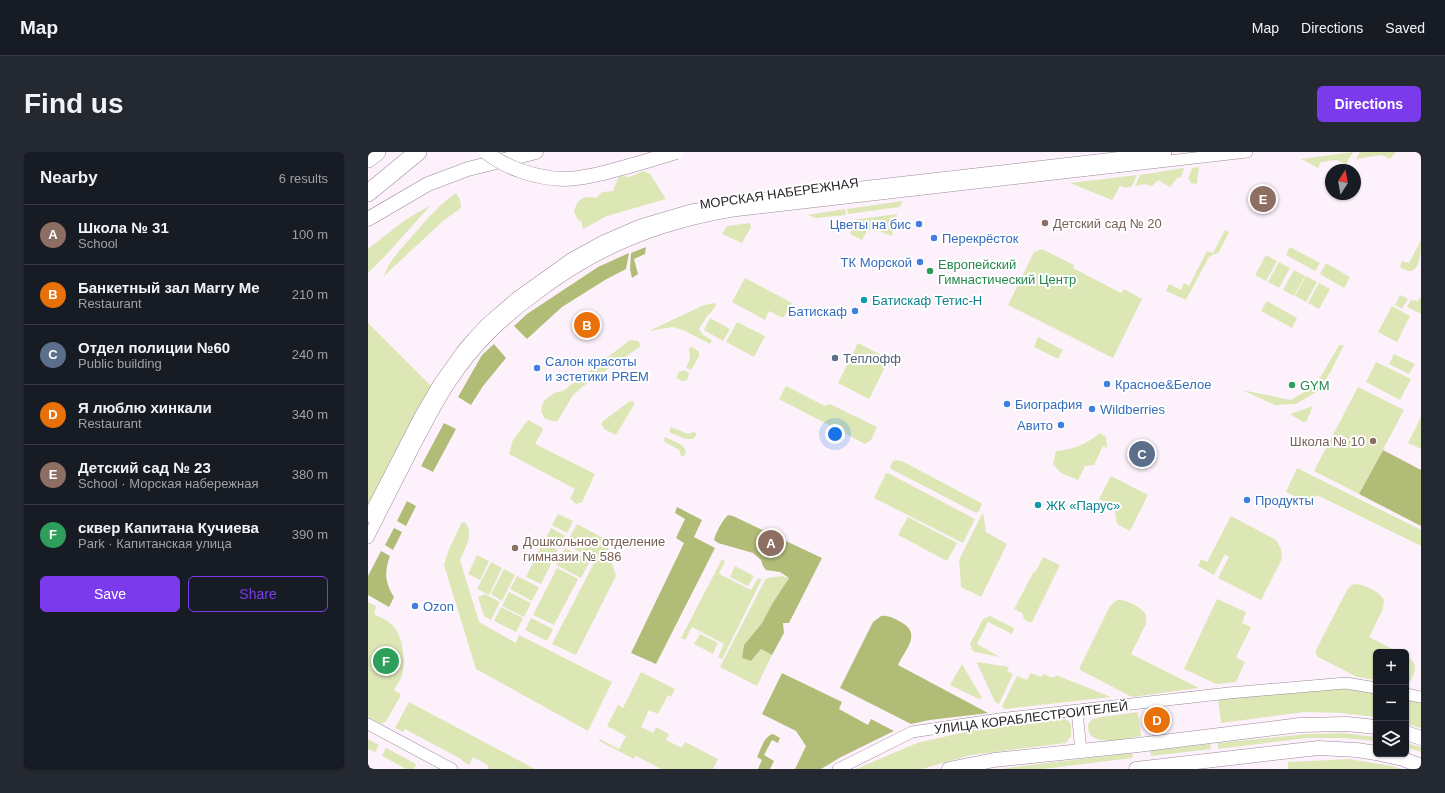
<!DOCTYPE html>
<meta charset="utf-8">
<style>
body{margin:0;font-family:Arial,sans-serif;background:#242831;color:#f1f3f6}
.controls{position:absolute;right:12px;bottom:12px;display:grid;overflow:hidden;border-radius:6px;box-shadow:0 1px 3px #0004}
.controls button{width:36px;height:36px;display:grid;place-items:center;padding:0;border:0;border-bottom:1px solid #363941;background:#171b24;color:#f1f3f6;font:20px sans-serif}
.compass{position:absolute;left:957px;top:12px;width:36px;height:36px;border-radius:50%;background:#171b24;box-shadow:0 1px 3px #0004;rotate:11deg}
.you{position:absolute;left:467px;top:282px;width:14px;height:14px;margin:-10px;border:3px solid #fff;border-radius:50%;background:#1a73e8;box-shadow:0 0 0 6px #1a73e833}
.badge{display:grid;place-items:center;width:26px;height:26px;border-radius:50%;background:#7c3aed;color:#fff;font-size:13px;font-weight:700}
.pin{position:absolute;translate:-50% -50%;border:2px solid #fff;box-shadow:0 1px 4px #0006}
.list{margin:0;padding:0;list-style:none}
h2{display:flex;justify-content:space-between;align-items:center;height:52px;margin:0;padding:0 16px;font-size:17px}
h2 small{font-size:13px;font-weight:400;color:#9ea1a6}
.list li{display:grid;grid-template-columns:26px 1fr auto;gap:12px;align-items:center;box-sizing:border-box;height:60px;padding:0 16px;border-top:1px solid #363941}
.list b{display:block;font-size:15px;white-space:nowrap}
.list p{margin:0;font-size:13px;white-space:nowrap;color:#9ea1a6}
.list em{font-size:13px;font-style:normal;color:#9ea1a6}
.actions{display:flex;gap:8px;padding:12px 16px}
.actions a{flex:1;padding:9px 0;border:1px solid #7c3aed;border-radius:6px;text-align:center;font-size:14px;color:#7c3aed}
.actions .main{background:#7c3aed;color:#fff}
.icon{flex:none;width:22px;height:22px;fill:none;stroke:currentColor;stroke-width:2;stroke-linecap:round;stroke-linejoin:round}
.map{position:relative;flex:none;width:1053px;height:617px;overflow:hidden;border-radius:6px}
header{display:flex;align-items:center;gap:24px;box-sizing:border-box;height:56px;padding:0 20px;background:#171b24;border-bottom:1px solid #363941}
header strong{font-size:19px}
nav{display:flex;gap:22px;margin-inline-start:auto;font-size:14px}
.intro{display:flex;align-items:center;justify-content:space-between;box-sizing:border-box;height:96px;padding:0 24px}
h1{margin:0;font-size:28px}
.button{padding:10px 18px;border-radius:6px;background:#7c3aed;color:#fff;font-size:14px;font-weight:700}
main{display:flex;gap:24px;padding:0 24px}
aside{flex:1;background:#171b24;border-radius:6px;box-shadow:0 1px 3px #0004}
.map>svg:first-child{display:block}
.green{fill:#dde7b5}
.forest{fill:#b1bd77}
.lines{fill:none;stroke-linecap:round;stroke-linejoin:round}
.minor-casing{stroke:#9a8998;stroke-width:12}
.major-casing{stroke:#9a8998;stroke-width:15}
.highway-casing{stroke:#9a8998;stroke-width:18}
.minor{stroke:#fff;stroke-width:11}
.major{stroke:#fff;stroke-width:14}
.highway{stroke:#fff;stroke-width:17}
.major-bridge-casing{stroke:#9a8998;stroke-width:15;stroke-linecap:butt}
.major-bridge{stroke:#fff;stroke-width:14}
.education-dot{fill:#8d6e63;stroke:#fff;stroke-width:1.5}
.shop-dot{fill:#3f7fe0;stroke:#fff;stroke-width:1.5}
.leisure-dot{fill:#2e9e5b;stroke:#fff;stroke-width:1.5}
.culture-dot{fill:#0f9aa8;stroke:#fff;stroke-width:1.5}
.service-dot{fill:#5c6f8a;stroke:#fff;stroke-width:1.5}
.labels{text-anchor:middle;stroke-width:4;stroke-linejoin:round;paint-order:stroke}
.street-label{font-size:13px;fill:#2a242a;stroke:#fff}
.education-label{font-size:13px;fill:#785e54;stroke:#fff;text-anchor:start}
.shop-label{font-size:13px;fill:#366cbe;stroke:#fff;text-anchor:start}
.leisure-label{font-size:13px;fill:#27864d;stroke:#fff;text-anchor:start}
.culture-label{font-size:13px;fill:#0d838f;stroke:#fff;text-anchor:start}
.service-label{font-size:13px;fill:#4e5e75;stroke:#fff;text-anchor:start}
</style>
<header>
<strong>Map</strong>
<nav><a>Map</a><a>Directions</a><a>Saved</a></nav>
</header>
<div class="intro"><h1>Find us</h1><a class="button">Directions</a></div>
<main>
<aside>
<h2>Nearby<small>6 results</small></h2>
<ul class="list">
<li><span class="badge" style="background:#8d6e63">A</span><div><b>Школа № 31</b><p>School</p></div><em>100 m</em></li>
<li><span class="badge" style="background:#e8710a">B</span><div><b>Банкетный зал Marry Me</b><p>Restaurant</p></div><em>210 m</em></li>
<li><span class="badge" style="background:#5c6f8a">C</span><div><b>Отдел полиции №60</b><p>Public building</p></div><em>240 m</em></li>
<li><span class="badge" style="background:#e8710a">D</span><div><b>Я люблю хинкали</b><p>Restaurant</p></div><em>340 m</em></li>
<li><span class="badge" style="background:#8d6e63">E</span><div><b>Детский сад № 23</b><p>School · Морская набережная</p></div><em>380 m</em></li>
<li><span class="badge" style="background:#2e9e5b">F</span><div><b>сквер Капитана Кучиева</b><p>Park · Капитанская улица</p></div><em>390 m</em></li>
</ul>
<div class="actions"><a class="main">Save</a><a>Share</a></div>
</aside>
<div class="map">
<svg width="1053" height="617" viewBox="0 0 1053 617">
<rect width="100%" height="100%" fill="#fdf2fc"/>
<path class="green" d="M985 0 978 12 968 8 953 10 950 16 933 7Z
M992 0H1028L1022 7 1014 3 988 7Z
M831 15 829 32 822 31 823 29 820 27 824 16Z
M816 16 813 26 810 25 802 35 790 28 784 34 776 32 767 34 772 23Z
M276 19 282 22 298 47 239 64 215 77 213 69 210 68 206 60C209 47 215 43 228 46L234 40 245 39 250 26 253 24 261 25Z
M769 23 764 34 758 36 752 34 744 48 702 31Z
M88 41 92 48 93 56 75 69 16 124C21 108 35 95 46 82 59 67 72 52 88 41Z
M534 49 532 55 480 62 479 57Z
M63 53 19 102 0 121V97L37 68Z
M477 57 478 63 448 66 440 63Z
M529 62 524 84 508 78 507 80 500 77 494 88 482 82 485 75 484 68Z
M382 71 383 75 374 91 354 82 359 74Z
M857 78 861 80 851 100 841 105 818 148 798 139 801 132 813 138 816 131 821 134 839 99 845 101Z
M1053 88C1053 96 1053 120 1041 119 1038 119 1034 116 1032 115L1034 109 1041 111Z
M922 95 952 111 947 119 918 103Z
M674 97 706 113 705 116 753 141 756 137 774 147 745 206 640 153 666 100Z
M898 103 909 109 898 129 887 123Z
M911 110 922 116 911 136 900 130Z
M958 111 982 125 976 136 952 122Z
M926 118 937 124 926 144 915 138Z
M938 124 949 130 938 150 927 144Z
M377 126 424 151 415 166 401 159 397 168 364 150Z
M951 131 962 137 951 157 940 151Z
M1032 143 1040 147 1034 157 1027 153Z
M1053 145V162L1039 155 1043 148 1050 149Z
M899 149 929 166 924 176 893 159Z
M346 151 348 153 344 159 339 164 331 177 335 183 344 188 342 192 315 178 305 175 281 179 336 153Z
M1024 154 1042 164 1029 190 1010 180Z
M342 166 362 177 355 189 336 178Z
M369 170 397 184 386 205 358 190Z
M0 171 63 234 0 356Z
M670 185 695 198 690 207 666 195Z
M262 188 270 189 273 194 214 235 205 243 189 270 177 267 173 259 175 250 186 241 195 239Z
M490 191 521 207 501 247 470 231Z
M971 193H976L963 219 950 239 928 252 907 253 874 238 923 248 948 233Z
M325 195 331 200V204L323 218 318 216 322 207 321 196Z
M1026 202 1047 212 1041 222 1021 212Z
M1008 210 1043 227 1032 248 998 230Z
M316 218 321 221 319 228 314 229 308 226 311 220Z
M418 234 457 254 462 252 509 275 503 288 497 292 411 247Z
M990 235 1036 258 991 342 946 319Z
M262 249 266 250V253L248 283 236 277 233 272 235 269Z
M945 254 938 270H935L922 262Z
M1053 265V297L1040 291Z
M160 268 173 275 175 278 167 292 227 322 214 350 208 352 202 346 207 337 141 302 145 288Z
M303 275 320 282 325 280 328 281V284L325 287H318L303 281 301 279Z
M732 281 738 285 739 296 735 294 726 313 717 314 710 328 693 321 685 312 688 299C707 297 717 293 732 281Z
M297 285 314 293 318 299 317 303 315 304H313L311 298 297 290 296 289Z
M529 308 534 309 613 351 614 352 611 359 608 361 523 317 522 315 525 309Z
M929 316 1053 378V394L949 343 943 352 918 340Z
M518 321H520L607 367 595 391 506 346Z
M743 324 780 343 762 379 749 372 746 355 731 347Z
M615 360 618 380 639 392 613 445 593 435 591 408Z
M190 362 205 369 199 381 184 373Z
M863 364 908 388 913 397 914 407 893 448 850 426 861 405 857 402 846 423 830 414 833 407 839 410Z
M540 365 589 391 579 409 530 383Z
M94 370 98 371C106 384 97 396 92 408L111 470 148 491 151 483 244 530 220 579 108 517 76 413 81 397Z
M209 372 237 387 248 424 208 503 184 492 227 409 198 392Z
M183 376 197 384 192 395 177 387Z
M175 390 190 398 184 409 169 402Z
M197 396 222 409 213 426 188 413Z
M109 403 121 409 112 428 100 422Z
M168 404 183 412 173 432 158 425Z
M675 405 692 413 664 470H660L656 467 654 461 646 457 665 421 668 419Z
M354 407 357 409 351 422 383 438 390 426 394 427 354 507 350 505 356 492 324 475 317 488 313 486Z
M123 410 134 416 121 443 109 437Z
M367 414 386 424 380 434 362 425Z
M189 416 210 427 186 473 165 463Z
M136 417 147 423 134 449 123 442Z
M149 424 171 435 164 449 142 437Z
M414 424 421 426 404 452 394 471 376 493 374 506 383 509 393 497 404 503 389 534 352 515 397 428 400 426Z
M988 432C997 433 1011 439 1016 448L1015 457 1001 485 1030 500H1008V528L989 525 950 505 948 502V498L979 438 983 433Z
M141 440 163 451 156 465 134 454Z
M117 442 132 450 123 468 116 464 110 445Z
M849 447 878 460 874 471 883 475 868 505 877 510 868 530 848 532 816 517Z
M749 448C758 447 774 455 778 463V472L763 502 831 536 764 545 712 518V515L742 454Z
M0 450 8 454 6 462C13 466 22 469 27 476 35 487 38 511 34 524 32 528 29 533 26 538L32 542V545L18 569 14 572 0 565Z
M133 455 155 466 148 480 126 469Z
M622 464 646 476 644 482 620 470 609 492 632 505 607 500 604 498 602 492 615 467Z
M163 466 185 477 179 489 157 478Z
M332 482 350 491 345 502 326 492Z
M1038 504C1053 512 1046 522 1040 534L1038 533Z
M610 510 641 515 639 519 645 522 631 552 627 550 609 511Z
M594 512 614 546 611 547 582 533Z
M273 520 307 537 303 545 300 543 290 562 281 558 273 575 285 581 288 575 301 582 298 588 314 596 317 590 350 607 345 617H293L268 604 266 607 231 589 232 587 251 597 258 584 239 574 250 553 255 556Z
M663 521 673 525 675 522 686 526 688 523 743 545 637 557 634 554 649 524 659 528Z
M978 535 1008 540V565L973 561 937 560 853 571 850 546Z
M1038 545 1053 549V576L1038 572Z
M41 550 167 617H119L121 614 105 605 101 613 93 608V607L37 577 35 580 27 576Z
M770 560 773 584C760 586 730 594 722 582 720 580 720 576 720 573L724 567 733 565Z
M698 567 703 572V584L698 591 603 603 554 617H488L549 591 601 579Z
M975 581 1008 585V589L975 586H939L850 597V591L938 582Z
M0 587 11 593 7 600 0 597Z
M1038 591 1053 595V600L1038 595Z
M842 592 843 597 783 604 782 599Z
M18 596 48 612 46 617H38L14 604Z
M763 601 765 603 764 606 675 617H636L638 616Z
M981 607 1024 614 1034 617H920V610Z"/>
<path class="forest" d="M278 95 277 102 266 107 270 122 264 126 262 117 263 101Z
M261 101 258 117 237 128 194 155 159 187 146 174 159 162 230 115Z
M126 192 138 206 115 234 103 253 90 245 114 203Z
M76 271 88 277 65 320 53 314Z
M1015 298 1053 318V374L991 342Z
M39 349 48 354 38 374 29 369Z
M309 355 334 368 326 385 347 396 288 512 263 501 316 391 308 386 317 367 307 361Z
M360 363 365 364 454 406 421 471H415L416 481 404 503 393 497 383 509 374 506 376 493 394 471 404 452 421 426 412 420 398 418 395 414 393 408 385 401 350 391 346 388C348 380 354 369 360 363Z
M26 376 34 380 25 398 17 393Z
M13 399 22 404C16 420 17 431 26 445L21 455 0 443V424Z
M513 464C520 463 525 466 531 469 555 481 538 496 530 513L620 561 562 568 543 572 472 536 505 470Z
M414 521 474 550 471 557 500 573 503 567 526 579 473 605 453 617H427L438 594 428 579 394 562Z
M405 582 412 586 410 591 404 588 396 603 406 609 402 617H390L394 608 389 605C393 597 396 584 405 582Z"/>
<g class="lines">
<defs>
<path id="minor" d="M0 365 52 264 70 233 94 199 105 186 118 172 148 146 204 106 235 89 272 73 323 58 406 45 798 0
M0 386C15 356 30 327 45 297 57 275 68 252 82 231 106 195 130 171 165 145 227 97 288 72 365 59L879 0
M1038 542 1053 545
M709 559 713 599
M0 572 84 617
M470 617 544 580 631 567 861 541 978 531 1008 536"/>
<path id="major" d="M0 67 60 32 100 17 168 0
M1038 581 1053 586
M1012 602 1035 607 1053 614
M581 617 626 608 770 593 932 573 979 572 1008 575
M768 617 950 596 989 598 1008 601"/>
<path id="highway" d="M0 7 9 0
M0 41 50 0"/>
</defs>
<use href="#minor" class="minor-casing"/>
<use href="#major" class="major-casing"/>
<use href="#highway" class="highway-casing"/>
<use href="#minor" class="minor"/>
<use href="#major" class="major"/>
<use href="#highway" class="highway"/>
<defs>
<path id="major-bridge" d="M118 0C139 17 169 26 195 27 211 27 228 23 243 19 265 13 286 7 308 0"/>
</defs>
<use href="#major-bridge" class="major-bridge-casing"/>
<use href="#major-bridge" class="major-bridge"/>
</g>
<g class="education-dot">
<circle cx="677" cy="71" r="4"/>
<circle cx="1005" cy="289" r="4"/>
<circle cx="147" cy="396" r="4"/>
</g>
<g class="shop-dot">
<circle cx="551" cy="72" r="4"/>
<circle cx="566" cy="86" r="4"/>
<circle cx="552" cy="110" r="4"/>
<circle cx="487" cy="159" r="4"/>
<circle cx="169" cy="216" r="4"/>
<circle cx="739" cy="232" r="4"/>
<circle cx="639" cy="252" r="4"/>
<circle cx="724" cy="257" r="4"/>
<circle cx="693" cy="273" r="4"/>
<circle cx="879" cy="348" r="4"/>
<circle cx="47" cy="454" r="4"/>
</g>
<g class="leisure-dot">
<circle cx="562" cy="119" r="4"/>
<circle cx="924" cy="233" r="4"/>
</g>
<g class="culture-dot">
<circle cx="496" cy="148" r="4"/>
<circle cx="670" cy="353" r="4"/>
</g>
<circle class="service-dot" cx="467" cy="206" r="4"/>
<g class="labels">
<g class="street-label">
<text transform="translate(411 41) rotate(-8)" y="5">МОРСКАЯ НАБЕРЕЖНАЯ</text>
<text transform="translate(663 565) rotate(-7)" y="5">УЛИЦА КОРАБЛЕСТРОИТЕЛЕЙ</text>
</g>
<g class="education-label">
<text x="685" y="76">Детский сад № 20</text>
<text x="997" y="294" text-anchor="end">Школа № 10</text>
<text x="155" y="394">Дошкольное отделение<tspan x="155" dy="15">гимназии № 586</tspan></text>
</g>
<g class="shop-label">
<text x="543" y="77" text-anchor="end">Цветы на бис</text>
<text x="574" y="91">Перекрёсток</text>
<text x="544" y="115" text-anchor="end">ТК Морской</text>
<text x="479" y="164" text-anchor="end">Батискаф</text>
<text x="177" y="214">Салон красоты<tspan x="177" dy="15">и эстетики PREM</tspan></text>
<text x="747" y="237">Красное&amp;Белое</text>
<text x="647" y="257">Биография</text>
<text x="732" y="262">Wildberries</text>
<text x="685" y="278" text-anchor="end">Авито</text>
<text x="887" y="353">Продукты</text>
<text x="55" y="459">Ozon</text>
</g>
<g class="leisure-label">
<text x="570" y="117">Европейский<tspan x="570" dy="15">Гимнастический Центр</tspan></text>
<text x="932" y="238">GYM</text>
</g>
<g class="culture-label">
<text x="504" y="153">Батискаф Тетис-Н</text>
<text x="678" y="358">ЖК «Парус»</text>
</g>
<g class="service-label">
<text x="475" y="211">Теплофф</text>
</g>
</g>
</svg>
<div class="controls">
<button>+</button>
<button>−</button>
<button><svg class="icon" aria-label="layers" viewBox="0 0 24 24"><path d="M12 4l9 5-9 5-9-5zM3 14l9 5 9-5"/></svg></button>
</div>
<svg class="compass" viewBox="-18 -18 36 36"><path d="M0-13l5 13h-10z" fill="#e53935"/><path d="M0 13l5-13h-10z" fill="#9ea1a6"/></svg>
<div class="you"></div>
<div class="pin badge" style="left:403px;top:391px;background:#8d6e63">A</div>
<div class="pin badge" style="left:219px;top:173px;background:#e8710a">B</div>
<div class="pin badge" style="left:774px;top:302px;background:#5c6f8a">C</div>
<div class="pin badge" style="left:789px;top:568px;background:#e8710a">D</div>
<div class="pin badge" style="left:895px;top:47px;background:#8d6e63">E</div>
<div class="pin badge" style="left:18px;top:509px;background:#2e9e5b">F</div>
</div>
</main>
